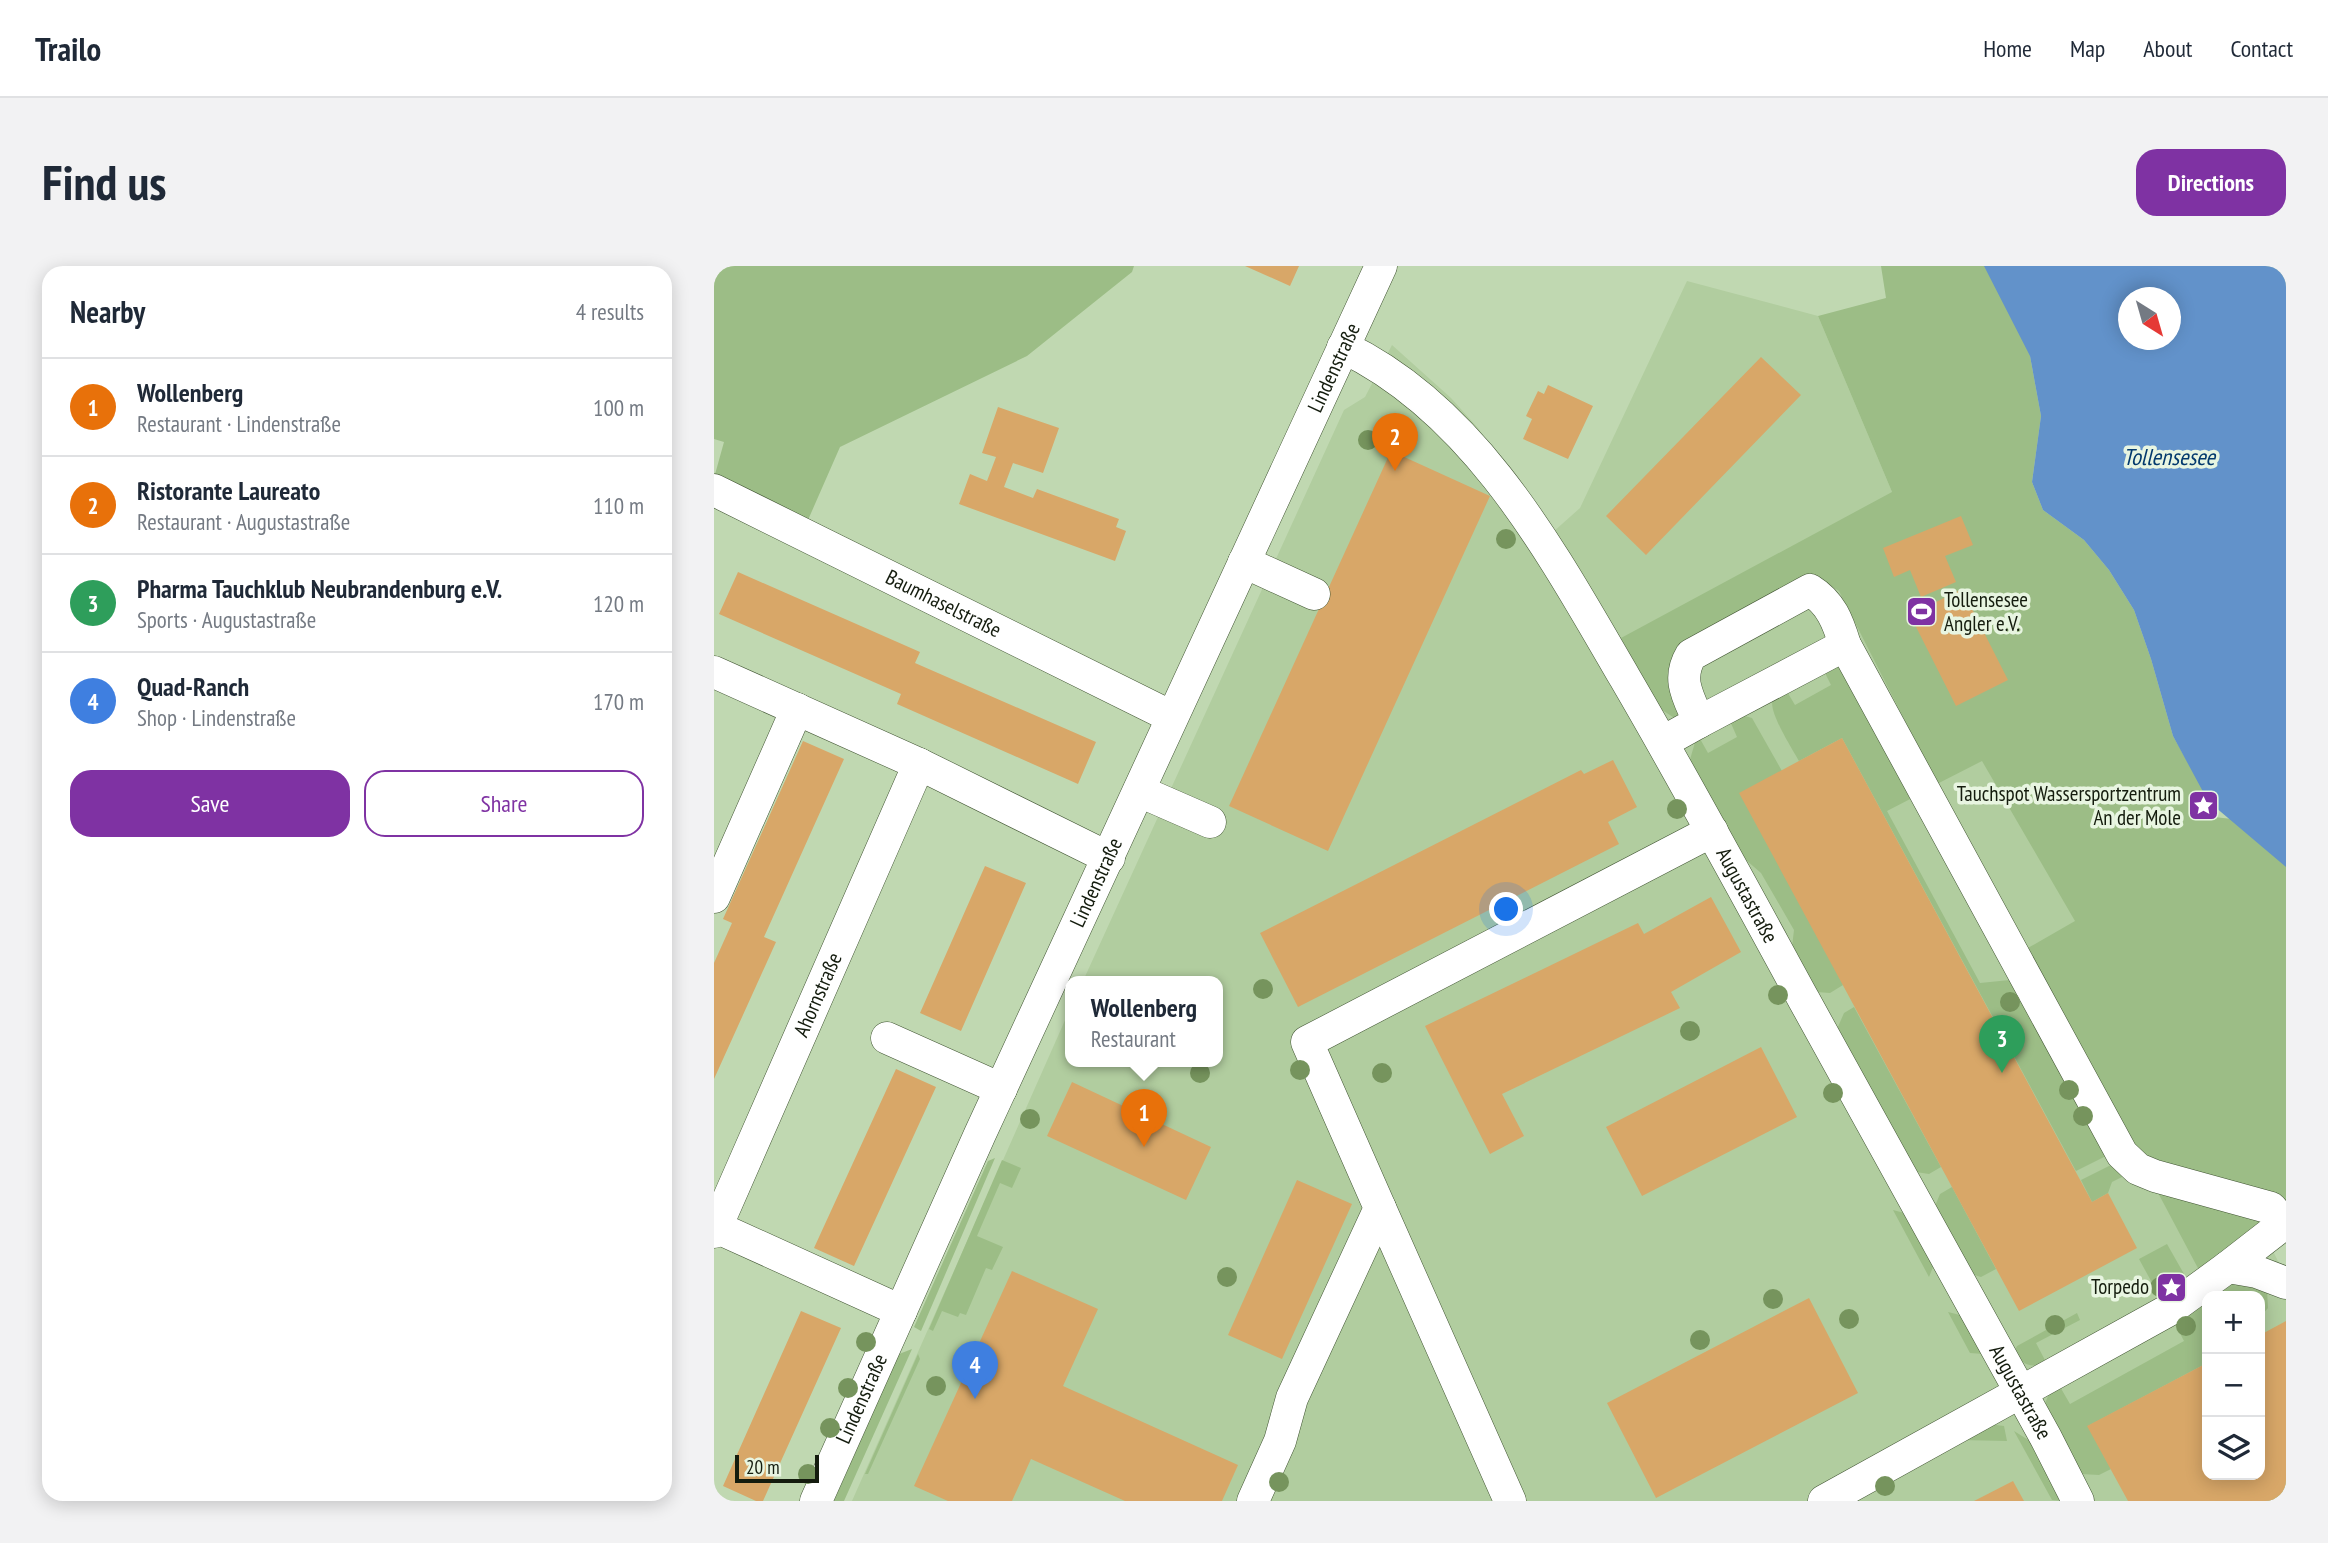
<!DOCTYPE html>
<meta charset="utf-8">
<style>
body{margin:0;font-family:"PT Sans Narrow",sans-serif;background:#f2f2f3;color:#1f2937}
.controls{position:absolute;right:21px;bottom:21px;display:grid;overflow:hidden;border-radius:14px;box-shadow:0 4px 18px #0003}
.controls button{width:63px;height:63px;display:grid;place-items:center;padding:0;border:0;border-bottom:2px solid #e0e1e3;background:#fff;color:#1f2937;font:35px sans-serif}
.compass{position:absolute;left:1404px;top:21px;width:63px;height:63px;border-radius:50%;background:#fff;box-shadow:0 4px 18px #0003;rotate:143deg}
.scale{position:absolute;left:21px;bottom:18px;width:84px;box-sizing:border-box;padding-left:7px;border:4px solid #141c0e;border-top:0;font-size:19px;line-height:24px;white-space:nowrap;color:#141c0e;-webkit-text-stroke:5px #e8f5e1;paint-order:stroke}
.you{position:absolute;left:793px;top:644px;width:24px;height:24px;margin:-18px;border:5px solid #fff;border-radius:50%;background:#1a73e8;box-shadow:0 0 0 10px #1a73e833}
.badge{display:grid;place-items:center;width:46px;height:46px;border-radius:50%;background:#7f32a3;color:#fff;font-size:23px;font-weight:700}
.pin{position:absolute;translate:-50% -58px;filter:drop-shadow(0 2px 4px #0008)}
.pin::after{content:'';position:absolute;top:37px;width:24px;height:21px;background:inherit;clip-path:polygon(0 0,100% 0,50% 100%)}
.popup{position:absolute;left:351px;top:710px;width:158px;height:91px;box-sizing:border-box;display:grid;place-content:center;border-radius:14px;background:#fff;filter:drop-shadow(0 2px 5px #0005);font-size:23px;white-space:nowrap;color:#747a83}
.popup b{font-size:26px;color:#1f2937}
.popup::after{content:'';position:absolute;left:50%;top:100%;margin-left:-14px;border:14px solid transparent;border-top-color:#fff}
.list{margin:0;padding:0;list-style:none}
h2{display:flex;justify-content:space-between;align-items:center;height:91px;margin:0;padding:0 28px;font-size:30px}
h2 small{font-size:23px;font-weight:400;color:#747a83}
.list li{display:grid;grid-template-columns:46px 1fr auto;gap:21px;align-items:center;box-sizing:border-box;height:98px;padding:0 28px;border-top:2px solid #e0e1e3}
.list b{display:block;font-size:26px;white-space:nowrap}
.list p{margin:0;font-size:23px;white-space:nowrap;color:#747a83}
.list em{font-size:23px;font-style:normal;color:#747a83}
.actions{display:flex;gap:14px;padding:21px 28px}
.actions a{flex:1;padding:16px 0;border:2px solid #7f32a3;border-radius:21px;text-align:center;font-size:24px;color:#7f32a3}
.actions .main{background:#7f32a3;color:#fff}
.icon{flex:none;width:38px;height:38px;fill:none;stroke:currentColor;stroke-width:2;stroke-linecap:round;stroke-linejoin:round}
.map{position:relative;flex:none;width:1572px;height:1235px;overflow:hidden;border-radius:21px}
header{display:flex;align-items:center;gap:42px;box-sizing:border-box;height:98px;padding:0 35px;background:#fff;border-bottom:2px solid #e0e1e3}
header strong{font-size:33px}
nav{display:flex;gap:38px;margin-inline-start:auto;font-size:24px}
.intro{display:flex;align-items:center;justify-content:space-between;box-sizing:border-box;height:168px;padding:0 42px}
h1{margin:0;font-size:49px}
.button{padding:18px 32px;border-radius:21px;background:#7f32a3;color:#fff;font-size:24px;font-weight:700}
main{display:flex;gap:42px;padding:0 42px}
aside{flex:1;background:#fff;border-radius:21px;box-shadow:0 4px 18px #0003}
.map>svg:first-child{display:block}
.built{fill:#b1cd9f;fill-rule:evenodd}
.green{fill:#9cbd86}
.water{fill:#6292ca;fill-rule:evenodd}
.building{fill:#d8a768}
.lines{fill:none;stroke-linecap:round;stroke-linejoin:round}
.minor-casing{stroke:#415533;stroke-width:33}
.minor{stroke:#fff;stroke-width:32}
.tree{fill:#76945d}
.labels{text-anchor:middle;stroke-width:7;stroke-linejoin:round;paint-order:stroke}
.street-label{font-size:21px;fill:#141c0e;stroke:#e8f5e1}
.poi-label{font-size:21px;fill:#141c0e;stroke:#e8f5e1;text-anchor:end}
.water-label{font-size:23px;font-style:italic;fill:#03396d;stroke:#e8f5e1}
</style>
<header>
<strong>Trailo</strong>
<nav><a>Home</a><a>Map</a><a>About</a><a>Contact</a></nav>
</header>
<div class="intro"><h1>Find us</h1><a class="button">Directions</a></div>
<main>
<aside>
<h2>Nearby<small>4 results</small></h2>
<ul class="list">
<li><span class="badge" style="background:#e8710a">1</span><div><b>Wollenberg</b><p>Restaurant · Lindenstraße</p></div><em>100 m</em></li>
<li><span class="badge" style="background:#e8710a">2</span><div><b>Ristorante Laureato</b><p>Restaurant · Augustastraße</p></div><em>110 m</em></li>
<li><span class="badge" style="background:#2e9e5b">3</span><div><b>Pharma Tauchklub Neubrandenburg e.V.</b><p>Sports · Augustastraße</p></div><em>120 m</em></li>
<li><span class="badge" style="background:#3f7fe0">4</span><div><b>Quad-Ranch</b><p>Shop · Lindenstraße</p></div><em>170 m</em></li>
</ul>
<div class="actions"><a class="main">Save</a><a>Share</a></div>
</aside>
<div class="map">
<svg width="1572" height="1235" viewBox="0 0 1572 1235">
<rect width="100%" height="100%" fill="#c0d8b1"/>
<path class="built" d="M973 15 1104 50 1178 226 1572 1011V1235H138L356 743V795H504V715H369L630 144 651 131 678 79 737 132 764 162 839 266 866 242ZM1493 1030H1546V1209H1493Z"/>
<path class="green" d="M0 0H420L418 6 313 90 126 181 94 254 0 212 10 176 0 173Z
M1167 0H1337L1316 90 1327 150 1318 216 1329 244 1370 274 1395 304 1420 344 1437 393 1459 470 1490 525 1482 535 1481 546 1492 554 1500 551 1518 553 1572 548V937L1428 897 1307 686 1361 655 1268 495 1223 518 1125 325 1096 307 965 379 968 388 972 442 962 453 945 442 907 372 1178 226 1104 50 1172 32Z
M1120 398 1129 402 1202 530 1173 545 1266 717 1296 714 1396 888 1362 905 1128 472 1085 495C1079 484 1053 444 1059 433 1061 428 1068 426 1072 424L1081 439 1117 419 1109 403Z
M1027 449 1038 452 1068 505 1129 719 1116 727 1103 726 1078 681 1080 664 1047 607 1032 594 975 497 982 473 985 471 994 487 1023 471 1016 455Z
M1140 741 1227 901 1215 908 1202 906 1123 763 1130 747Z
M281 892 207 1065 200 1061 274 895Z
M288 894 307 902 298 922 286 917 263 970 289 981 278 1004 272 1002 252 1049 246 1047 244 1051 228 1045 219 1065 215 1063Z
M1401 897 1410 905 1408 911 1398 916 1394 927 1378 936 1367 914Z
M1238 921 1282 1003 1267 1011 1257 1008 1221 940 1226 928Z
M1442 923 1554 952 1486 1006Z
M1179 944 1194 948 1221 996 1215 1011Z
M1453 978 1474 1015 1448 1035 1425 993Z
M1519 1016H1533L1553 1024 1554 1042 1546 1051V1030H1493V1097L1374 1160 1397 1203 1385 1209 1367 1208 1330 1140 1336 1125 1345 1119 1356 1138 1470 1075 1460 1056 1506 1020Z
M1234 1046 1250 1050 1269 1088 1256 1087Z
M1363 1047 1366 1054 1322 1077 1332 1096C1318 1103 1308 1099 1300 1086L1303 1080Z
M198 1083 130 1235H120L185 1088Z
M204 1088 206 1093 154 1208H151Z
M1274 1158 1290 1160 1293 1175 1247 1174Z
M1300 1165 1316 1175 1350 1235 1338 1234Z"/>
<path class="water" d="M1270 0H1572V601L1494 535 1459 470 1437 393 1420 344 1395 304 1370 274 1329 244 1318 216 1327 150 1316 90ZM1414 32H1456V74H1414Z"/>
<path class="building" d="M531 0H585L576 20Z
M1047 91 1087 129 932 289 892 250Z
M834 119 879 140 854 193 809 173 818 153 812 150 824 125 830 128Z
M284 141 345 162 329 207 299 197 290 221 319 232 323 223 405 253 402 261 412 265 401 295 245 238 256 208 273 215 282 191 268 187Z
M677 185 776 230 614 585 515 540Z
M1247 250 1259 279 1231 290 1242 316 1207 331 1196 304 1180 311 1169 282Z
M24 306 206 386 201 397 382 476 364 518 183 438 187 428 5 348Z
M1248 323 1294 414 1242 440 1196 349Z
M1128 472 1378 936 1394 927 1423 982 1305 1045 1025 527Z
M89 475 130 493 50 671 62 676 0 813V697L18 657 9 653Z
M899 494 923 541 894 556 905 578 584 741 546 667 867 504 870 508Z
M271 600 312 617 247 765 206 747Z
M997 631 1027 686 957 726 966 742 788 828 810 870 776 888 711 760 924 657 930 668Z
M1047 781 1083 851 928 930 892 861Z
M182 803 222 821 140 1000 100 982Z
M358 816 497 881 472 934 333 870Z
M583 914 638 938 568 1093 514 1069Z
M298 1005 384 1043 349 1120 524 1199 508 1235H411L317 1193 298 1235H234L200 1220Z
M1095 1032 1144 1127 942 1232 893 1137Z
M87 1045 127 1062 49 1235H42L9 1220Z
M1572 1055V1235H1414L1373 1160 1493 1097V1209H1546V1069Z
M1299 1215 1310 1235H1260Z"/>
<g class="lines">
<defs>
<g id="minor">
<path id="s1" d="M629 81C763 145 839 289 911 412 973 518 1031 626 1090 734 1170 881 1251 1027 1332 1172L1364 1235"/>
<path id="s2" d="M0 224 458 451"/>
<path d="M530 296 600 328"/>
<path d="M0 406 205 498 395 592"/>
<path d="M985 456 1131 379"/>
<path d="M949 476 985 456C975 432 962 414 977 389L1096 324C1117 337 1124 356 1131 379L1408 888 1424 903 1441 910 1557 942 1570 957"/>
<path d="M425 525 496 556"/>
<path d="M0 631 83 443"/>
<path d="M173 772 287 823"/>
<path d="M666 942 796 1235"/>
<path d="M2 961 187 1045"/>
<path id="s3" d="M0 966 205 498"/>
<path d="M1514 1001 1572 956"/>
<path id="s4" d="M102 1235 266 868 667 0"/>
<path d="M539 1235 566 1175 578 1132 666 942 593 776 998 565"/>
<path d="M1110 1235 1455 1044 1514 1001 1543 1006 1572 1017"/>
</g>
</defs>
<use href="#minor" class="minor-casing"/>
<use href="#minor" class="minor"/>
</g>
<g class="tree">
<circle cx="654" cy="174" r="10"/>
<circle cx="792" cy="273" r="10"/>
<circle cx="963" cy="543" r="10"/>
<circle cx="549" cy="723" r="10"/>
<circle cx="1064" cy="729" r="10"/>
<circle cx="1296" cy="736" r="10"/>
<circle cx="976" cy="765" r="10"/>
<circle cx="586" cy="804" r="10"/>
<circle cx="486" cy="807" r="10"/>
<circle cx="668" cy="807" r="10"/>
<circle cx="1355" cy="824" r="10"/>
<circle cx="1119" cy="827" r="10"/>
<circle cx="1369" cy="850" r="10"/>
<circle cx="316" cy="853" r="10"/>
<circle cx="513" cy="1011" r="10"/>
<circle cx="1446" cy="1021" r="10"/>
<circle cx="1059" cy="1033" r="10"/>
<circle cx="1135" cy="1053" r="10"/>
<circle cx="1341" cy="1059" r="10"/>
<circle cx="1472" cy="1060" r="10"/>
<circle cx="986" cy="1074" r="10"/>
<circle cx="152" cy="1076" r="10"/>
<circle cx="222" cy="1120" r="10"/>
<circle cx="134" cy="1122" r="10"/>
<circle cx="116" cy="1162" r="10"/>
<circle cx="94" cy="1208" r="10"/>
<circle cx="565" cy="1216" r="10"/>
<circle cx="1171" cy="1220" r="10"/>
</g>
<defs>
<symbol id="stadium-square" viewBox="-11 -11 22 22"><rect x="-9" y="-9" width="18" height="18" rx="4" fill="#7f32a3" stroke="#e8f5e1"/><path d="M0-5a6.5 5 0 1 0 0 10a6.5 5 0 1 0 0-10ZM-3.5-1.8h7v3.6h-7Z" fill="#fff"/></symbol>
<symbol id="sight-square" viewBox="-11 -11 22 22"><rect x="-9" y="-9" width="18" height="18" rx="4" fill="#7f32a3" stroke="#e8f5e1"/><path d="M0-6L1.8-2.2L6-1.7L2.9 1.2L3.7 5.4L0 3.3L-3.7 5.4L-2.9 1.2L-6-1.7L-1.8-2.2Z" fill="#fff"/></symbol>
</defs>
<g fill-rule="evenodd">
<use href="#stadium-square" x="1190" y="328" width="35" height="35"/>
<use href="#sight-square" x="1472" y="522" width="35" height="35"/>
<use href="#sight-square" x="1440" y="1004" width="35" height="35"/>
</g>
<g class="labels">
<g class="street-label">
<text dy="7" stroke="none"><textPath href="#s4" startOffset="1246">Lindenstraße</textPath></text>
<text dy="7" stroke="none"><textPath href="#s2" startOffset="256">Baumhaselstraße</textPath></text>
<text dy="7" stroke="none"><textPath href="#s4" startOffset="679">Lindenstraße</textPath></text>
<text dy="7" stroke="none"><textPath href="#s1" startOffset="691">Augustastraße</textPath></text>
<text dy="7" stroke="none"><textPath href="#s3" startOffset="259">Ahornstraße</textPath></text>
<text dy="7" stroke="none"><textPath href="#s1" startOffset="1258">Augustastraße</textPath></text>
<text dy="7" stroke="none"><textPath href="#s4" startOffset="112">Lindenstraße</textPath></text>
</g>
<g class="poi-label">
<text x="1230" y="341" text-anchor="start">Tollensesee<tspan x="1230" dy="24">Angler e.V.</tspan></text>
<text x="1467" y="535">Tauchspot Wassersportzentrum<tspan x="1467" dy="24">An der Mole</tspan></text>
<text x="1435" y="1028">Torpedo</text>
</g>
<g class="water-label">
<text x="1455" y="199">Tollensesee</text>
</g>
</g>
</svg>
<div class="controls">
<button>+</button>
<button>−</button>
<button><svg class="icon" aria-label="layers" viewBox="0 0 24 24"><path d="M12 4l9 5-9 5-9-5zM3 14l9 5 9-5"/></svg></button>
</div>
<svg class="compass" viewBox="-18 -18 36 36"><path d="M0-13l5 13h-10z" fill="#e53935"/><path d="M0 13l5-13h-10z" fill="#747a83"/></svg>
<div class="scale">20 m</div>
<div class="you"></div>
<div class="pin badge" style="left:430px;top:881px;background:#e8710a">1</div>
<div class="popup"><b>Wollenberg</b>Restaurant</div>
<div class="pin badge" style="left:681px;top:205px;background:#e8710a">2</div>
<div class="pin badge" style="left:1288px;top:807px;background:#2e9e5b">3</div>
<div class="pin badge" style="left:261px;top:1133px;background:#3f7fe0">4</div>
</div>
</main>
